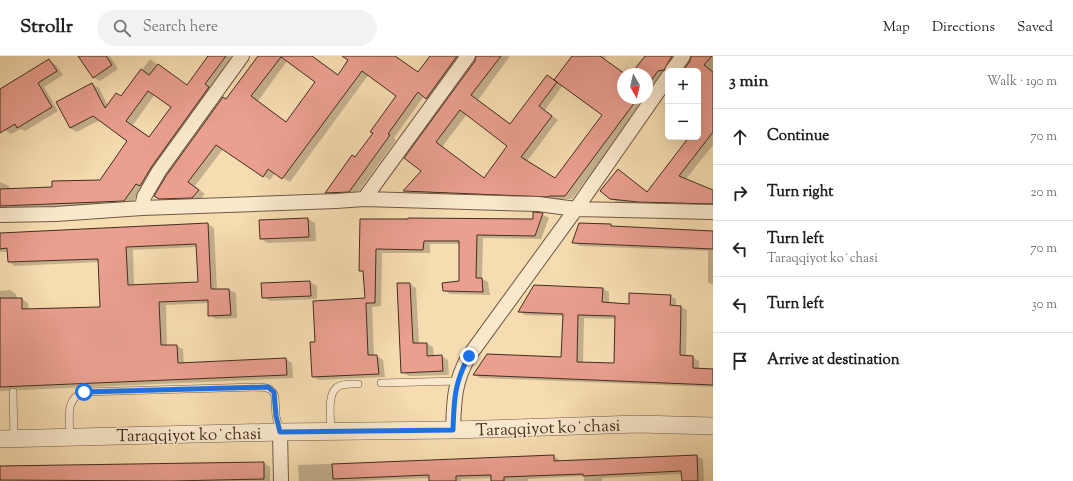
<!DOCTYPE html>
<meta charset="utf-8">
<style>
body{margin:0;font-family:"Sorts Mill Goudy",serif;background:#f2f2f2;color:#202124}
.controls{position:absolute;right:12px;top:12px;display:grid;overflow:hidden;border-radius:6px;box-shadow:0 4px 16px #0002}
.controls button{width:36px;height:36px;display:grid;place-items:center;padding:0;border:0;border-bottom:1px solid #e0e0e0;background:#fff;color:#202124;font:20px sans-serif}
.compass{position:absolute;left:617px;top:12px;width:36px;height:36px;border-radius:50%;background:#fff;box-shadow:0 4px 16px #0002;rotate:172deg}
.stop{position:absolute;width:12px;height:12px;margin:-9px;border:3px solid #1a73e8;border-radius:50%;background:#fff}
.stop.end{background:#1a73e8;border-color:#fff;box-shadow:0 1px 4px #0008}
.list{margin:0;padding:0;list-style:none}
h2{display:flex;justify-content:space-between;align-items:center;height:52px;margin:0;padding:0 16px;font-size:17px}
h2 small{font-size:13px;font-weight:400;color:#757577}
.list li{display:grid;grid-template-columns:26px 1fr auto;gap:12px;align-items:center;box-sizing:border-box;height:56px;padding:0 16px;border-top:1px solid #e0e0e0}
.list b{display:block;font-size:15px;white-space:nowrap}
.list p{margin:0;font-size:13px;white-space:nowrap;color:#757577}
.list em{font-size:13px;font-style:normal;color:#757577}
.icon{flex:none;width:22px;height:22px;fill:none;stroke:currentColor;stroke-width:2;stroke-linecap:round;stroke-linejoin:round}
.map{position:relative;flex:none;width:713px;height:425px;overflow:hidden}
header{display:flex;align-items:center;gap:24px;box-sizing:border-box;height:56px;padding:0 20px;background:#fff;border-bottom:1px solid #e0e0e0}
header strong{font-size:19px}
nav{display:flex;gap:22px;margin-inline-start:auto;font-size:14px}
.search{width:280px;height:36px;background:#f2f2f2;display:flex;align-items:center;gap:10px;box-sizing:border-box;padding:0 14px;border-radius:22px;color:#757577;font-size:15px}
main{display:flex}
aside{flex:1;background:#fff}
.map>svg:first-child{display:block}
.shadow{fill:#0003;fill-rule:evenodd}
.building{fill:#ea9f8f;stroke:#432d1f;fill-rule:evenodd}
.lines{fill:none;stroke-linecap:round;stroke-linejoin:round}
.service-casing{stroke:#705944;stroke-width:8}
.minor-casing{stroke:#705944;stroke-width:16}
.tertiary-casing{stroke:#705944;stroke-width:18}
.service{stroke:#f9e8cc;stroke-width:7}
.minor{stroke:#f9e8cc;stroke-width:14}
.tertiary{stroke:#f9e8cc;stroke-width:17}
.route{stroke:#1a73e8;stroke-width:5}
.labels{text-anchor:middle;stroke-width:3;stroke-linejoin:round;paint-order:stroke}
.street-label{font-size:17px;fill:#432d1f;stroke:#f9e8cc}
</style>
<header>
<strong>Strollr</strong>
<div class="search"><svg class="icon" aria-label="search" viewBox="0 0 24 24"><circle cx="10" cy="10" r="6"/><path d="M15 15l6 6"/></svg>Search here</div>
<nav><a>Map</a><a>Directions</a><a>Saved</a></nav>
</header>
<main>
<div class="map">
<svg width="713" height="425" viewBox="0 0 713 425">
<rect width="100%" height="100%" fill="#f6dcb1"/>
<filter id="stains"><feTurbulence type="fractalNoise" baseFrequency=".005" numOctaves="4"/><feColorMatrix values="0 0 0 0 .2 0 0 0 0 .09 0 0 0 0 .02 0 0 0 .5 -.17"/></filter>
<radialGradient id="worn" r=".72"><stop offset=".6" stop-color="#630" stop-opacity="0"/><stop offset="1" stop-color="#630" stop-opacity=".3"/></radialGradient>
<path class="shadow" d="M83 0H110L118 13 100 25 93 21Z
M206 0H236L131 148 0 154V126L9 130V134L53 132 101 125 129 85 100 64 77 76 70 72 92 28 99 32 108 50 122 41 150 3 187 30 208 2ZM155 38 172 51 150 81 133 69Z
M259 0H307L323 8 338 19 352 0H395L419 17 431 0H467L433 46 424 40 394 82 396 84 356 139 333 140 326 137 356 102 374 77 398 39 369 18 290 126 275 117 270 124 223 93 195 130 205 138 199 145 167 146 156 140ZM287 5 317 26 287 66 258 45Z
M477 0H510L478 44 511 68 547 20 555 24 573 0H607L604 3 625 18H623V42H647V18H633L646 0H682L668 15 572 143H556L555 144 411 138 404 135 423 115 406 102 476 5ZM563 29 603 59 555 123 527 105 558 64 545 54ZM467 58 509 90 485 122 442 91Z
M692 0H713V89L686 123 713 135V151L646 149 618 147 611 142 619 114 648 136 690 81H698V15H683Z
M49 5 56 9 63 19 44 31 58 55 25 75 21 73 11 78 5 74 0 66V34Z
M542 158 549 162 541 183 483 182 482 223 488 226 490 239 450 238 444 234 460 226V188H430V197H382L381 250 372 251 374 300H377L383 304 385 321 319 324 313 321 316 286 366 243 364 216 360 214 361 164H534Z
M308 163 315 167 316 185 268 187 261 183Z
M208 168 214 172 217 234H229L236 237 237 262 216 263 209 259V247L166 249 167 290H177L183 293 184 308 286 303 292 307 293 322 0 335V235L10 234 16 238 17 243H22L28 247 29 254 101 252 99 206 15 210 9 206 8 196H0V178ZM197 191 199 227 134 230 133 194Z
M579 168 611 169 615 171 713 176V229L708 226V195L579 190 573 186Z
M310 226 317 230V243L270 245 263 241 262 228Z
M410 228 416 232 419 288H427L433 291 434 301 442 300 448 304 449 319 409 320 402 316Z
M603 233 609 236V248L630 249 670 240 676 243V251H681L687 254 686 301H693L699 305V313L713 314V331L480 322 475 319 562 302 564 260 525 259 519 255ZM584 262 616 263 615 309 583 307Z
M553 400 559 403V405L697 400 703 403 704 425H683L682 418 602 422V425H584V420L528 423V425H492V422L461 423V425H430V422L352 425H299L298 409Z
M264 407 270 411V425H0V411Z"/>
<path class="building" d="M78 0H106L112 9 93 22Z
M208 0H226L205 28 209 31 152 110 140 130 136 128 124 145 0 150V133L52 131V125L100 124 127 85 93 60 70 72 56 46 92 27 105 52 116 37 121 40 141 13 149 19 158 8 187 29ZM148 35 171 51 149 81 126 65Z
M258 0H312L338 19 348 4 342 0H395L418 16 430 0H457L426 43 418 36 388 78 390 79 349 136 325 137 352 99 355 101 373 77 370 76 396 40 362 15 282 123 268 113 263 121 216 89 188 126 199 134 192 142 159 143 154 140 166 120 223 41 226 43ZM281 1 315 26 286 66 251 40Z
M476 0H501L471 39 510 68 547 19 557 26 539 50 552 60 521 101 555 122 602 59 554 24 572 0H600L625 18H623V42H638L565 140H549L548 141 403 135 421 115 404 102 475 5ZM460 54 507 90 484 122 436 86Z
M645 0H672L664 14 658 15 647 30V18H631Z
M691 0H712L704 9 713 16V76L679 120 713 134V148L638 146 610 143 600 135 618 113 647 136 689 81H698V15H683L690 5Z
M49 3 57 15 38 27 52 51 17 72 15 68 0 77V33Z
M533 156 543 157 535 180 477 179 476 222H482L483 236 443 235 442 227 459 225V185H424L423 194 376 193 375 247H366L368 299H377L379 318 312 321 310 286H315L313 245 365 242 363 215H359L360 163H408V162L533 163Z
M308 162 309 181 260 183 259 164Z
M208 167 211 233H229L231 259 208 260V244L159 246 161 289H177L178 307 286 302 287 319 0 331V242H22V253L100 251 98 203 8 206 7 192 0 193V177ZM196 188 198 226 128 229 126 191Z
M579 167 611 168V170L632 171 713 175V193L572 187Z
M310 225 311 240 262 242 261 227Z
M397 227H410L413 287H427V300L442 299 443 315 401 317Z
M534 229 603 232 602 246 629 248V237L671 239 670 249 681 250 680 299 693 300V312L713 313V329L473 319 487 298 561 301 563 258 518 256ZM578 259 615 260 614 307 577 306Z
M554 399V405L697 399 698 425H682L681 415 583 420V418L504 421V425H491V419L456 420V425H429V419L333 423 332 408Z
M264 406V423L171 425 0 424V410Z"/>
<g class="lines">
<defs>
<path id="service" d="M381 327 458 325
M13 336 14 382
M331 375C331 363 326 336 339 330 345 327 352 328 358 328
M70 381C70 363 64 343 84 336L260 331C280 332 274 344 276 360 277 365 279 371 280 376"/>
<path id="minor" d="M672 15 683 0
M364 143 468 0
M142 152 144 141 159 115 242 0
M0 159 56 158 142 152 336 145 364 143 538 148 576 153 713 156
M453 374C454 345 454 326 469 300L576 153 668 21
M280 376 281 425"/>
<path id="tertiary" d="M0 383 280 376 453 374 638 368 713 370"/>
</defs>
<use href="#service" class="service-casing"/>
<use href="#minor" class="minor-casing"/>
<use href="#tertiary" class="tertiary-casing"/>
<use href="#service" class="service"/>
<use href="#minor" class="minor"/>
<use href="#tertiary" class="tertiary"/>
</g>
<g class="lines">
<path class="route" d="M84 336 268 331 274 336 276 360 280 376 453 374C454 345 454 327 469 300"/>
</g>
<g class="labels">
<g class="street-label">
<text transform="translate(548 371) rotate(-2)" y="6">Taraqqiyot koʻchasi</text>
<text transform="translate(189 378) rotate(-1)" y="6">Taraqqiyot koʻchasi</text>
</g>
</g>
<rect width="100%" height="100%" filter="url(#stains)"/>
<rect width="100%" height="100%" fill="url(#worn)"/>
</svg>
<div class="controls">
<button>+</button>
<button>−</button>
</div>
<svg class="compass" viewBox="-18 -18 36 36"><path d="M0-13l5 13h-10z" fill="#e53935"/><path d="M0 13l5-13h-10z" fill="#757577"/></svg>
<div class="stop" style="left:84px;top:336px"></div>
<div class="stop end" style="left:469px;top:300px"></div>
</div>
<aside>
<h2>3 min<small>Walk · 190 m</small></h2>
<ul class="list">
<li><svg class="icon" aria-label="ahead" viewBox="0 0 24 24"><path d="M12 20V5M6 11l6-6 6 6"/></svg><div><b>Continue</b></div><em>70 m</em></li>
<li><svg class="icon" aria-label="right" viewBox="0 0 24 24"><path d="M7 20v-9h11M14 6l5 5-5 5"/></svg><div><b>Turn right</b></div><em>20 m</em></li>
<li><svg class="icon" aria-label="left" viewBox="0 0 24 24"><path d="M17 20v-9H6M10 6l-5 5 5 5"/></svg><div><b>Turn left</b><p>Taraqqiyot koʻchasi</p></div><em>70 m</em></li>
<li><svg class="icon" aria-label="left" viewBox="0 0 24 24"><path d="M17 20v-9H6M10 6l-5 5 5 5"/></svg><div><b>Turn left</b></div><em>30 m</em></li>
<li><svg class="icon" aria-label="arrive" viewBox="0 0 24 24"><path d="M6 21V4h12l-3 4 3 4H6"/></svg><div><b>Arrive at destination</b></div></li>
</ul>
</aside>
</main>
